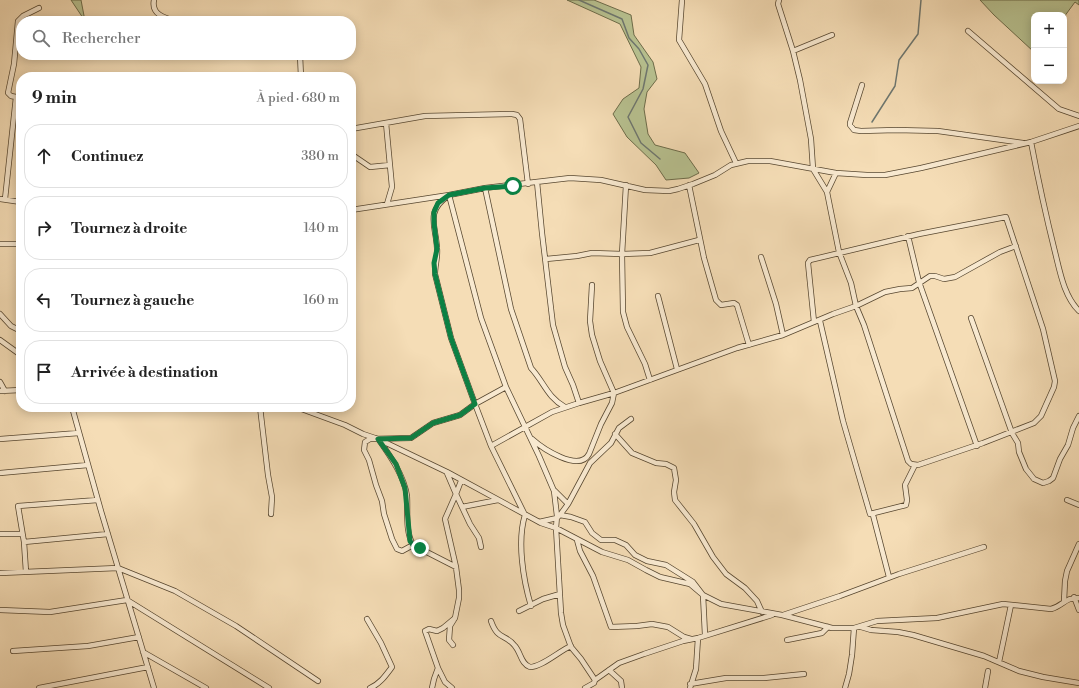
<!DOCTYPE html>
<html lang="fr">
<meta charset="utf-8">
<style>
body{margin:0;font-family:"Libre Bodoni",serif;background:#f2f2f2;color:#222}
.controls{position:absolute;right:12px;top:12px;display:grid;overflow:hidden;border-radius:8px;box-shadow:0 2px 10px #0003}
.controls button{width:36px;height:36px;display:grid;place-items:center;padding:0;border:0;border-bottom:1px solid #e0e0e0;background:#fff;color:#222;font:20px sans-serif}
.stop{position:absolute;width:12px;height:12px;margin:-9px;border:3px solid #0b8043;border-radius:50%;background:#fff}
.stop.end{background:#0b8043;border-color:#fff;box-shadow:0 1px 4px #0008}
.list{margin:0;padding:0;list-style:none}
h2{display:flex;justify-content:space-between;align-items:center;height:52px;margin:0;padding:0 16px;font-size:17px}
h2 small{font-size:13px;font-weight:400;color:#767676}
.list li{display:grid;grid-template-columns:26px 1fr auto;gap:12px;align-items:center;box-sizing:border-box;height:64px;margin:0 8px 8px;padding:0 8px;border:1px solid #e0e0e0;border-radius:16px}
.list b{display:block;font-size:15px;white-space:nowrap}
.list em{font-size:13px;font-style:normal;color:#767676}
.icon{flex:none;width:22px;height:22px;fill:none;stroke:currentColor;stroke-width:2;stroke-linecap:round;stroke-linejoin:round}
.map{position:relative;flex:none;width:1079px;height:688px;overflow:hidden}
.search{position:absolute;background:#fff;box-shadow:0 2px 10px #0003;left:16px;top:16px;width:340px;height:44px;display:flex;align-items:center;gap:10px;box-sizing:border-box;padding:0 14px;border-radius:16px;color:#767676;font-size:15px}
.panel{position:absolute;background:#fff;box-shadow:0 2px 10px #0003;left:16px;top:72px;width:340px;height:340px;border-radius:16px}
.map>svg:first-child{display:block}
.green{fill:#b8c291;stroke:#6d6c4a}
.lines{fill:none;stroke-linecap:round;stroke-linejoin:round}
.stream{stroke:#6e7770;stroke-width:1.5}
.minor-casing{stroke:#574730;stroke-width:6}
.minor{stroke:#f8e9d0;stroke-width:4.5}
.route{stroke:#0b8043;stroke-width:5}
</style>
<div class="map">
<svg width="1079" height="688" viewBox="0 0 1079 688">
<rect width="100%" height="100%" fill="#f5ddb6"/>
<filter id="stains"><feTurbulence type="fractalNoise" baseFrequency=".005" numOctaves="4"/><feColorMatrix values="0 0 0 0 .2 0 0 0 0 .09 0 0 0 0 .02 0 0 0 .5 -.17"/></filter>
<radialGradient id="worn" r=".72"><stop offset=".6" stop-color="#630" stop-opacity="0"/><stop offset="1" stop-color="#630" stop-opacity=".3"/></radialGradient>
<path class="green" d="M71 0H81L85 21Z
M567 0H594L631 15 634 35 653 62 657 79 647 92 644 109 648 134 655 145 685 153 699 173 689 178 666 180 656 165 627 137 613 114 623 99 639 88 641 67 620 24Z
M980 0H1079V5L1075 2 1064 17V15H1034V52L994 15Z"/>
<g class="lines">
<path class="stream" d="M579 0 622 19 629 38 639 49 648 65 643 89 628 117 641 143 660 159
M872 122 895 86 899 60 918 34 921 0"/>
<defs>
<path id="minor" d="M154 0C151 14 164 18 176 21
M682 0 679 40 705 84 721 131 736 163
M779 0 778 4 793 51 800 80 811 139 813 169 827 192
M968 31 1059 109 1079 116
M793 51 832 35
M300 55 301 77
M862 85 850 123V125L854 130 861 131 896 130 938 131 1023 143
M21 98 11 96 8 93 14 64 18 21 23 16 39 8
M386 123 392 187 387 204
M351 129 425 116 512 114 517 115 520 119 528 184
M1031 142C1038 179 1046 216 1055 252 1060 272 1064 296 1079 311
M351 154 370 167 390 165
M537 182 542 233 553 325 565 367 573 385 579 403
M626 185 622 254 623 312 627 327 645 364 650 380
M689 185 704 258 716 300 721 305 734 303 737 305 749 345
M485 188 511 309 531 368C544 382 547 397 565 407
M449 195 481 318 506 387 539 456 554 491 557 516 556 528 561 613 563 625 571 647 581 659 595 680 594 683 585 688
M448 196C425 212 436 226 437 248 438 257 435 265 435 274L451 338 475 404 491 446 525 515C517 541 523 579 531 606
M0 199 21 202
M5 199 16 97
M351 210 449 195 485 188 570 178 601 180 645 190 669 191 678 189 693 184 715 175 731 165 748 161H770L836 173 867 175H885L921 168 1031 142 1079 126
M908 236 919 282 977 446
M0 244H21
M761 257 776 304 783 335
M546 259 577 256 592 253 622 254 650 253 699 240
M658 296 677 369
M0 314 11 326 21 331
M971 318 1012 433 1018 443 1019 452 1026 469 1034 479 1043 483 1049 481 1053 478 1060 459 1068 445 1073 428 1079 416
M820 321 843 421 870 514 906 505 907 500 905 485 915 465
M814 322 808 263 810 260 919 234 1006 217 1043 329 1055 381 1054 387 1041 416 1034 423 983 443 918 465 911 464 908 461 864 325 856 306 851 283 839 252 827 192 836 173
M0 340 18 353 21 357
M0 382 5 391
M0 391 21 390
M72 407 101 511 154 688
M260 407 268 475 272 497 271 514
M296 407 345 425 363 434 378 439 447 472 541 523 556 528 602 552 628 560 646 570 660 577 690 584 703 595 721 604 782 615 832 628H854L877 621 937 618 1003 604 1051 609C1063 606 1065 597 1079 598
M615 434 632 453 656 463 666 464 674 468 676 480 674 492 675 500 694 524 713 557 726 574 745 588 757 601 762 612
M0 439 79 433
M532 439C542 448 579 473 589 454L601 424 612 403 614 393 600 361 592 335 590 321 592 285
M379 440C391 457 404 476 407 496 408 512 405 531 413 545L456 567
M491 446 552 412 579 403 614 393 737 348 783 335 833 314 856 306 885 292 900 289 912 288 930 276H935L944 279 955 277 1000 252 1016 246
M0 473 88 465
M447 473 456 494 445 519 456 567 459 590V598L455 618
M461 481 456 494 462 507 498 500
M555 491 568 504
M1067 500 1079 505
M462 507 470 524 479 538 481 547
M560 515 571 517 585 522 592 533 601 540H615L626 545 635 555 647 561 666 565 693 582 703 595 705 635
M873 515 889 577
M539 522 557 518 560 515 568 504 590 463 611 443 619 428 631 419
M0 534H22
M577 540 580 551 593 576 611 627 637 626 652 624 668 627 684 637 691 639
M24 542 108 534
M413 545 402 551 397 549 392 539 384 514 382 501 376 485 369 460 364 450 365 442 370 439 411 438 433 423 460 415 475 404 506 387
M26 572 24 542 18 506 98 500
M0 573 118 568 175 591 236 626 318 681
M1074 597 1079 610
M1064 601 1065 581 1067 571 1079 544
M0 610 50 612 127 600 269 688
M519 611 543 599 560 594
M783 615 840 596 899 574 984 547
M367 619 381 643 392 667C386 675 380 684 370 688
M491 621C498 641 505 633 515 646 521 653 521 664 530 667 542 667 559 651 571 646
M861 627 871 630 898 632 913 635 984 656 1019 671 1043 677 1079 683
M787 640 822 633 828 627
M13 651 88 646 139 637
M143 652 206 688
M999 662 1011 605
M438 668 425 631 429 629 437 631 443 628 455 618 450 626 449 640 453 645
M609 670 621 681 622 688
M595 680 619 663 644 654 683 641 698 638 772 615
M690 684 726 678H764L804 674
M39 688 148 667
M432 688 434 679 438 668 445 682 452 688
M690 688 696 669 698 638
M845 688 849 674 852 655 854 628
M985 688 988 671"/>
</defs>
<use href="#minor" class="minor-casing"/>
<use href="#minor" class="minor"/>
</g>
<g class="lines">
<path class="route" d="M420 548 413 545 410 541 405 488 396 464 378 439 411 438 433 423 460 415 475 404 451 338 435 274 434 263 437 249 434 223V212L438 203 449 195 485 188 513 186"/>
</g>
<rect width="100%" height="100%" filter="url(#stains)"/>
<rect width="100%" height="100%" fill="url(#worn)"/>
</svg>
<div class="controls">
<button>+</button>
<button>−</button>
</div>
<div class="stop" style="left:513px;top:186px"></div>
<div class="stop end" style="left:420px;top:548px"></div>
<div class="search"><svg class="icon" aria-label="search" viewBox="0 0 24 24"><circle cx="10" cy="10" r="6"/><path d="M15 15l6 6"/></svg>Rechercher</div>
<section class="panel">
<h2>9 min<small>À pied · 680 m</small></h2>
<ul class="list">
<li><svg class="icon" aria-label="ahead" viewBox="0 0 24 24"><path d="M12 20V5M6 11l6-6 6 6"/></svg><div><b>Continuez</b></div><em>380 m</em></li>
<li><svg class="icon" aria-label="right" viewBox="0 0 24 24"><path d="M7 20v-9h11M14 6l5 5-5 5"/></svg><div><b>Tournez à droite</b></div><em>140 m</em></li>
<li><svg class="icon" aria-label="left" viewBox="0 0 24 24"><path d="M17 20v-9H6M10 6l-5 5 5 5"/></svg><div><b>Tournez à gauche</b></div><em>160 m</em></li>
<li><svg class="icon" aria-label="arrive" viewBox="0 0 24 24"><path d="M6 21V4h12l-3 4 3 4H6"/></svg><div><b>Arrivée à destination</b></div></li>
</ul>
</section>
</div>
